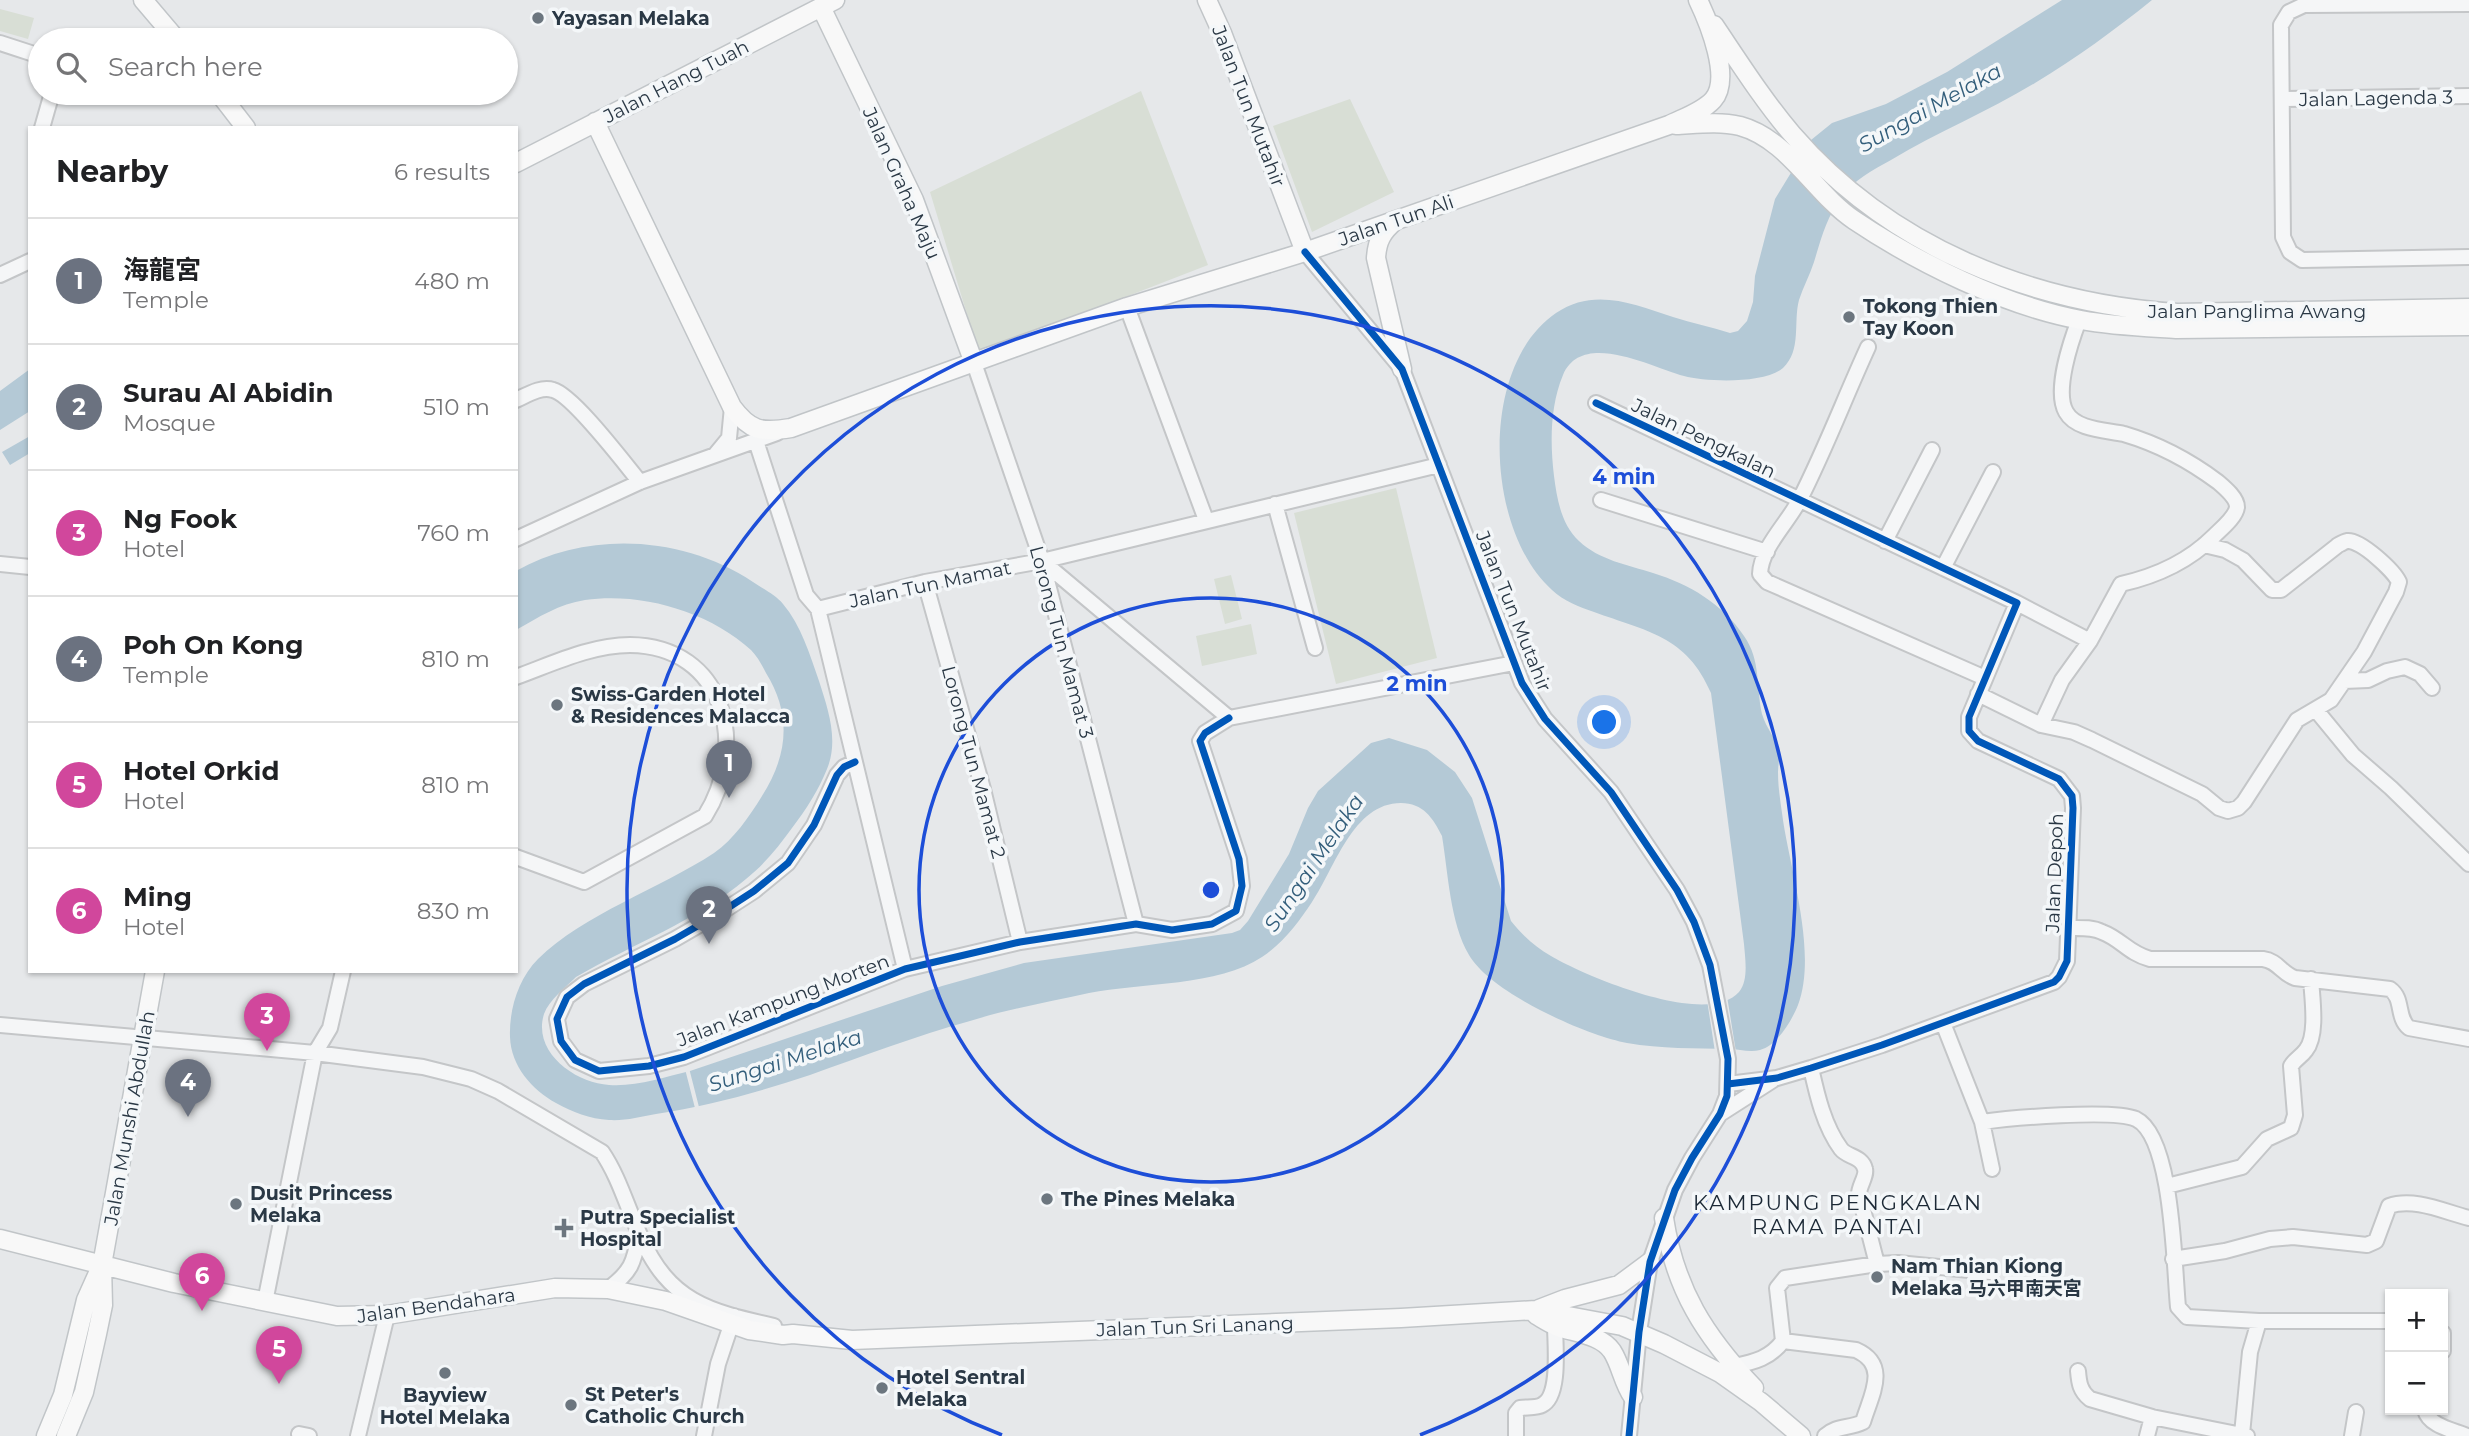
<!DOCTYPE html>
<meta charset="utf-8">
<style>
body{margin:0;font-family:Montserrat,"Noto Sans SC",sans-serif;background:#f2f2f2;color:#202124}
.controls{position:absolute;right:21px;bottom:21px;display:grid;overflow:hidden;border-radius:0px;box-shadow:0 2px 5px #0004}
.controls button{width:63px;height:63px;display:grid;place-items:center;padding:0;border:0;border-bottom:2px solid #e0e0e0;background:#fff;color:#202124;font:35px sans-serif}
.you{position:absolute;left:1605px;top:723px;width:24px;height:24px;margin:-18px;border:5px solid #fff;border-radius:50%;background:#1a73e8;box-shadow:0 0 0 10px #1a73e833}
.badge{display:grid;place-items:center;width:46px;height:46px;border-radius:50%;background:#6c767f;color:#fff;font-size:23px;font-weight:700}
.pin{position:absolute;translate:-50% -58px;filter:drop-shadow(0 2px 4px #0008)}
.pin::after{content:'';position:absolute;top:37px;width:24px;height:21px;background:inherit;clip-path:polygon(0 0,100% 0,50% 100%)}
.list{margin:0;padding:0;list-style:none}
h2{display:flex;justify-content:space-between;align-items:center;height:91px;margin:0;padding:0 28px;font-size:30px}
h2 small{font-size:23px;font-weight:400;color:#757577}
.list li{display:grid;grid-template-columns:46px 1fr auto;gap:21px;align-items:center;box-sizing:border-box;height:126px;padding:0 28px;border-top:2px solid #e0e0e0}
.list b{display:block;font-size:26px;white-space:nowrap}
.list p{margin:0;font-size:23px;white-space:nowrap;color:#757577}
.list em{font-size:23px;font-style:normal;color:#757577}
.icon{flex:none;width:38px;height:38px;fill:none;stroke:currentColor;stroke-width:2;stroke-linecap:round;stroke-linejoin:round}
.map{position:relative;flex:none;width:2469px;height:1436px;overflow:hidden}
.search{position:absolute;background:#fff;box-shadow:0 2px 5px #0004;left:28px;top:28px;width:490px;height:77px;display:flex;align-items:center;gap:18px;box-sizing:border-box;padding:0 24px;border-radius:38px;color:#757577;font-size:26px}
.panel{position:absolute;background:#fff;box-shadow:0 2px 5px #0004;left:28px;top:126px;width:490px;height:847px;border-radius:0px}
.map>svg:first-child{display:block}
.green{fill:#d8ded5}
.water{fill:#b4c9d6}
.pier{fill:#e6e8ea}
.lines{fill:none;stroke-linecap:round;stroke-linejoin:round}
.minor-casing{stroke:#c4c6c8;stroke-width:18}
.major-casing{stroke:#c1c5c8;stroke-width:21}
.minor{stroke:#f5f6f7;stroke-width:14}
.major{stroke:#f8f8f8;stroke-width:18}
.cycleway-casing{stroke:#f4f7f9;stroke-width:11}
.cycleway{stroke:#0057b8;stroke-width:7}
.ring{fill:none;stroke:#1d4ed8;stroke-width:3.5}
.poi-dot{fill:#6c767f;stroke:#f4f7f9;stroke-width:2.5}
.labels{text-anchor:middle;stroke-width:7;stroke-linejoin:round;paint-order:stroke}
.poi-label{font-size:19px;font-weight:bold;fill:#2a3845;stroke:#f4f7f9;text-anchor:start}
.street-label{font-size:19px;fill:#2a3845;stroke:#f4f7f9}
.water-label{font-size:21px;font-style:italic;fill:#335e7b;stroke:#f4f7f9}
.neighbourhood-label{font-size:21px;letter-spacing:2px;fill:#1c2936;stroke:#f4f7f9}
.centre{fill:#1d4ed8;stroke:#f4f7f9;stroke-width:3.5}
.ring-label{font-size:21px;text-anchor:middle;font-weight:bold;fill:#1d4ed8;stroke:#f4f7f9;stroke-width:7;stroke-linejoin:round;paint-order:stroke}
</style>
<div class="map">
<svg width="2469" height="1436" viewBox="0 0 2469 1436">
<rect width="100%" height="100%" fill="#e6e8ea"/>
<path class="green" d="M0 9 34 18 28 39 0 31Z
M1141 91 1208 265 979 354 930 192Z
M1350 99 1394 192 1312 232 1273 126Z
M1396 488 1437 658 1336 684 1294 513Z
M1231 575 1242 619 1225 624 1214 579Z
M1251 624 1257 654 1202 666 1196 636Z"/>
<path class="water" d="M2062 0H2152C2115 30 2076 58 2035 83 1989 111 1938 132 1891 160 1873 170 1854 180 1842 196 1827 216 1821 239 1814 262 1810 275 1803 287 1799 300 1793 322 1802 350 1783 368 1765 384 1706 382 1684 376 1653 368 1582 329 1563 375 1550 406 1550 443 1554 476 1557 499 1561 524 1579 541 1599 560 1628 565 1653 573 1689 584 1723 604 1744 636 1761 660 1756 687 1762 714 1766 728 1776 738 1779 752 1780 758 1778 765 1778 772 1778 786 1780 799 1782 813 1789 868 1818 951 1798 1005 1792 1020 1777 1046 1760 1050 1750 1053 1739 1049 1729 1049 1695 1048 1661 1049 1627 1043 1585 1035 1491 993 1469 955 1450 923 1448 872 1442 836 1433 818 1423 803 1401 803 1353 803 1335 868 1312 902 1299 922 1282 944 1262 957 1219 986 1140 983 1089 993 1049 1002 1008 1009 970 1021 916 1036 863 1056 810 1075 759 1092 709 1106 656 1114 640 1117 625 1121 609 1120 590 1119 572 1112 556 1103 532 1090 511 1066 510 1037 509 1010 518 979 538 959 584 914 659 889 714 853 734 839 749 817 762 796 788 755 792 715 766 673 762 665 757 656 751 650 708 611 641 592 585 600 559 604 539 617 516 630V571C589 530 684 536 753 582 763 589 776 595 783 604 801 625 810 655 819 681 828 709 839 740 827 769 819 789 806 810 792 828 779 846 764 865 746 879 696 921 633 944 576 977 566 987 549 1000 544 1014 532 1053 576 1083 609 1085 636 1087 664 1077 690 1071L942 986 1024 963 1232 933 1240 930 1248 921 1289 854 1308 808 1318 791 1371 743 1389 738 1427 750 1455 772 1472 798 1511 921C1522 935 1535 947 1551 956 1585 976 1707 1028 1739 992 1749 980 1745 958 1744 944L1711 693C1687 636 1646 631 1594 612 1579 607 1564 601 1552 590 1485 530 1478 366 1556 313 1594 287 1634 304 1673 317 1692 323 1711 327 1730 333L1738 331 1747 321 1753 302 1755 276 1775 199 1811 140 1832 123 1886 104 1947 72Z
M30 369V411L0 430V391Z
M30 436V453L10 465 2 452Z"/>
<path class="pier" d="M1727 996 1736 1052H1715L1707 1000Z
M689 1068 700 1111 696 1112 685 1069Z"/>
<g class="lines">
<defs>
<path id="minor" d="M2469 4 2304 5 2289 12 2281 25 2283 237 2290 252 2302 260 2469 257
M0 43 40 56
M2282 99 2469 96
M42 128 52 93
M1305 252 1402 369 1522 683 1545 719 1611 792 1677 890 1694 922 1710 965 1728 1059 1727 1096 1720 1114 1692 1158 1675 1190 1650 1262 1639 1332 1629 1436
M0 275 30 261
M1127 307 1206 520
M1868 347C1845 397 1825 450 1800 499 1788 523 1761 547 1760 574L1767 582 1985 678
M974 363 1042 561 1136 924
M516 400C527 395 541 386 553 390 573 395 625 464 640 482
M1596 403 2017 603 1969 717V731L1978 741 2059 779 2072 796 2073 808 2067 961 2059 977 2054 982 1882 1045 1811 1068 1777 1078 1728 1084
M756 441 806 595 818 609
M715 455 729 438 732 407
M1601 500 1767 552
M1275 504 1315 648
M516 539 640 482 777 433
M1885 541 1932 450
M1042 561 1229 718
M0 564 30 567
M1943 568 1993 472
M925 582 983 789 1020 942
M2017 603 2090 641
M818 609 925 582 1042 561 1439 465
M818 609 905 969
M516 677C552 664 591 645 630 645 725 646 749 746 705 816L584 882 516 857
M2344 681 2368 680 2387 671 2405 667 2420 674 2432 688
M1978 694 2041 725 2074 732 2092 740 2202 794 2219 808 2228 811 2238 808 2244 802 2297 720 2331 700 2364 652 2396 592 2399 582C2394 571 2360 539 2347 541 2346 541 2338 545 2337 546L2281 590H2272L2243 560 2225 550 2204 545
M2316 710 2353 755 2391 788 2469 864
M2041 725 2062 680 2090 641 2121 584C2157 576 2188 562 2214 536 2221 529 2236 517 2237 507 2237 498 2225 488 2218 482 2190 461 2158 444 2124 434 2106 430 2076 430 2066 412 2054 391 2071 341 2079 320
M855 762 844 767 837 775 814 825 788 863 754 891 720 913 675 939 584 984 567 997 557 1019 561 1041 575 1060 599 1071 649 1066 684 1057 905 969 1020 942 1136 924 1172 930 1212 924 1236 911 1242 886 1239 859 1200 741 1205 733 1229 718 1514 663
M2069 928C2080 928 2092 927 2102 932 2121 939 2128 953 2150 959H2263C2278 961 2281 973 2295 978L2390 989C2404 999 2396 1017 2409 1028L2469 1039
M1943 1023 1982 1122 1992 1169
M0 1025 315 1053 423 1067 471 1079 498 1091 602 1152C619 1177 627 1207 640 1235 669 1302 708 1311 774 1326
M1811 1068C1817 1095 1824 1126 1841 1149 1847 1157 1862 1156 1865 1169 1867 1176 1859 1186 1859 1194L1877 1264
M1720 1114 1773 1080
M1982 1122C2010 1118 2113 1109 2136 1119 2173 1137 2174 1267 2178 1307L2187 1317 2259 1321H2390
M2167 1186 2242 1167 2267 1139 2291 1128 2295 1115 2291 1066C2295 1059 2301 1057 2306 1050 2318 1035 2312 997 2311 979
M2173 1259 2225 1251 2270 1239 2293 1237 2367 1245 2376 1241 2389 1206C2414 1197 2445 1212 2469 1218
M608 1289C631 1272 634 1263 639 1235
M265 1302 315 1053 330 1028 343 971
M2443 1333V1351
M1783 1341 1856 1350C1890 1365 1871 1395 1863 1422 1849 1429 1837 1425 1825 1436
M1734 1366C1755 1362 1770 1358 1783 1341L1777 1288 1785 1278 1877 1264 1898 1263 1990 1272
M2078 1371C2079 1383 2080 1391 2090 1399L2152 1417
M2425 1410C2429 1426 2453 1430 2467 1436
M299 1434 309 1436
M2242 1434 2250 1352 2259 1321
M358 1436 387 1315
M704 1436 718 1364 734 1316
M1516 1436V1413L1520 1408C1527 1407 1537 1408 1542 1405 1561 1396 1555 1344 1555 1325
M2147 1436 2152 1417 2247 1436
M2352 1436 2356 1412"/>
<path id="major" d="M143 0 177 40
M1207 0 1222 33 1305 252
M821 7 914 200 974 363
M1714 25C1739 62 1763 100 1792 134 1890 247 2030 303 2177 313L2469 308
M219 93 246 128
M595 122 732 407C750 431 761 433 791 428L1127 307 1305 252 1669 125C1683 118 1702 112 1713 100 1732 79 1709 23 1698 0
M1676 125C1697 124 1719 121 1740 126 1788 139 1814 193 1854 220 1918 263 2005 306 2081 320 2113 326 2144 327 2176 329L2469 326
M516 163 835 0
M1395 221C1382 232 1377 241 1376 258L1402 369
M1664 1218C1675 1290 1705 1336 1754 1388
M0 1239 174 1283 337 1316 387 1315 555 1288 608 1289 666 1301 749 1330 783 1335 793 1334 852 1340 1401 1318 1536 1310 1622 1326 1664 1344 1720 1373 1761 1402 1801 1436
M1539 1309 1565 1299 1619 1285 1650 1262
M1536 1315C1543 1319 1549 1323 1556 1326 1574 1333 1600 1334 1612 1351 1621 1365 1623 1383 1633 1397
M46 1436 63 1395 86 1300 99 1271
M66 1436 84 1392 97 1334 103 1305 102 1265 155 971"/>
</defs>
<use href="#minor" class="minor-casing"/>
<use href="#major" class="major-casing"/>
<use href="#minor" class="minor"/>
<use href="#major" class="major"/>
<defs>
<path id="cycleway" d="M1305 252 1402 369 1522 683 1545 719 1611 792 1677 890 1694 922 1710 965 1728 1059 1727 1096 1720 1114 1692 1158 1675 1190 1650 1262 1639 1332 1629 1436
M1596 403 2017 603 1969 717V731L1978 741 2059 779 2072 796 2073 808 2067 961 2059 977 2054 982 1882 1045 1811 1068 1777 1078 1728 1084
M855 762 844 767 837 775 814 825 788 863 754 891 720 913 675 939 584 984 567 997 557 1019 561 1041 575 1060 599 1071 649 1066 684 1057 905 969 1020 942 1136 924 1172 930 1212 924 1236 911 1242 886 1239 859 1200 741 1205 733 1229 718"/>
</defs>
<use href="#cycleway" class="cycleway-casing"/>
<use href="#cycleway" class="cycleway"/>
</g>
<g class="ring">
<circle cx="1211" cy="890" r="292"/>
<path d="M1002 1435A584 584 0 1 1 1420 1435"/>
</g>
<g class="poi-dot">
<circle cx="538" cy="18" r="7"/>
<circle cx="1849" cy="317" r="7"/>
<circle cx="557" cy="705" r="7"/>
<circle cx="1047" cy="1199" r="7"/>
<circle cx="236" cy="1204" r="7"/>
<path d="M560.5 1217.5h7v7h7v7h-7v7h-7v-7h-7v-7h7z"/>
<circle cx="1877" cy="1277" r="7"/>
<circle cx="445" cy="1373" r="7"/>
<circle cx="882" cy="1388" r="7"/>
<circle cx="571" cy="1405" r="7"/>
</g>
<g class="labels">
<g class="poi-label">
<text x="552" y="25">Yayasan Melaka</text>
<text x="1863" y="313">Tokong Thien<tspan x="1863" dy="22">Tay Koon</tspan></text>
<text x="571" y="701">Swiss-Garden Hotel<tspan x="571" dy="22">&amp; Residences Malacca</tspan></text>
<text x="250" y="1200">Dusit Princess<tspan x="250" dy="22">Melaka</tspan></text>
<text x="1061" y="1206">The Pines Melaka</text>
<text x="580" y="1224">Putra Specialist<tspan x="580" dy="22">Hospital</tspan></text>
<text x="1891" y="1273">Nam Thian Kiong<tspan x="1891" dy="22">Melaka 马六甲南天宮</tspan></text>
<text x="896" y="1384">Hotel Sentral<tspan x="896" dy="22">Melaka</tspan></text>
<text x="585" y="1401">St Peter's<tspan x="585" dy="22">Catholic Church</tspan></text>
<text x="445" y="1402" text-anchor="middle">Bayview<tspan x="445" dy="22">Hotel Melaka</tspan></text>
</g>
<g class="street-label">
<text transform="translate(676 81) rotate(-27)" y="7">Jalan Hang Tuah</text>
<text transform="translate(2376 98) rotate(-1)" y="7">Jalan Lagenda 3</text>
<text transform="translate(1249 106) rotate(69)" y="7">Jalan Tun Mutahir</text>
<text transform="translate(902 183) rotate(66)" y="7">Jalan Graha Maju</text>
<text transform="translate(1396 220) rotate(-19)" y="7">Jalan Tun Ali</text>
<text x="2257" y="318">Jalan Panglima Awang</text>
<text transform="translate(1704 438) rotate(26)" y="7">Jalan Pengkalan</text>
<text transform="translate(930 584) rotate(-12)" y="7">Jalan Tun Mamat</text>
<text transform="translate(1514 611) rotate(68)" y="7">Jalan Tun Mutahir</text>
<text transform="translate(1062 642) rotate(75)" y="7">Lorong Tun Mamat 3</text>
<text transform="translate(974 762) rotate(75)" y="7">Lorong Tun Mamat 2</text>
<text transform="translate(2054 873) rotate(-88)" y="7">Jalan Depoh</text>
<text transform="translate(783 1000) rotate(-21)" y="7">Jalan Kampung Morten</text>
<text transform="translate(129 1118) rotate(-80)" y="7">Jalan Munshi Abdullah</text>
<text transform="translate(436 1305) rotate(-8)" y="7">Jalan Bendahara</text>
<text transform="translate(1195 1326) rotate(-2)" y="7">Jalan Tun Sri Lanang</text>
</g>
<g class="water-label">
<text transform="translate(1930 108) rotate(-29)" y="7">Sungai Melaka</text>
<text transform="translate(1314 863) rotate(-56)" y="7">Sungai Melaka</text>
<text transform="translate(785 1061) rotate(-18)" y="7">Sungai Melaka</text>
</g>
<g class="neighbourhood-label">
<text x="1838" y="1210">KAMPUNG PENGKALAN<tspan x="1838" dy="24">RAMA PANTAI</tspan></text>
</g>
</g>
<circle cx="1211" cy="890" r="10" class="centre"/>
<g class="ring-label">
<text x="1624" y="484">4 min</text>
<text x="1417" y="691">2 min</text>
</g>
</svg>
<div class="controls">
<button>+</button>
<button>−</button>
</div>
<div class="you"></div>
<div class="pin badge" style="left:729px;top:798px;background:#6b7280">1</div>
<div class="pin badge" style="left:709px;top:944px;background:#6b7280">2</div>
<div class="pin badge" style="left:267px;top:1051px;background:#d1479c">3</div>
<div class="pin badge" style="left:188px;top:1117px;background:#6b7280">4</div>
<div class="pin badge" style="left:279px;top:1384px;background:#d1479c">5</div>
<div class="pin badge" style="left:202px;top:1311px;background:#d1479c">6</div>
<div class="search"><svg class="icon" aria-label="search" viewBox="0 0 24 24"><circle cx="10" cy="10" r="6"/><path d="M15 15l6 6"/></svg>Search here</div>
<section class="panel">
<h2>Nearby<small>6 results</small></h2>
<ul class="list">
<li><span class="badge" style="background:#6b7280">1</span><div><b>海龍宮</b><p>Temple</p></div><em>480 m</em></li>
<li><span class="badge" style="background:#6b7280">2</span><div><b>Surau Al Abidin</b><p>Mosque</p></div><em>510 m</em></li>
<li><span class="badge" style="background:#d1479c">3</span><div><b>Ng Fook</b><p>Hotel</p></div><em>760 m</em></li>
<li><span class="badge" style="background:#6b7280">4</span><div><b>Poh On Kong</b><p>Temple</p></div><em>810 m</em></li>
<li><span class="badge" style="background:#d1479c">5</span><div><b>Hotel Orkid</b><p>Hotel</p></div><em>810 m</em></li>
<li><span class="badge" style="background:#d1479c">6</span><div><b>Ming</b><p>Hotel</p></div><em>830 m</em></li>
</ul>
</section>
</div>
